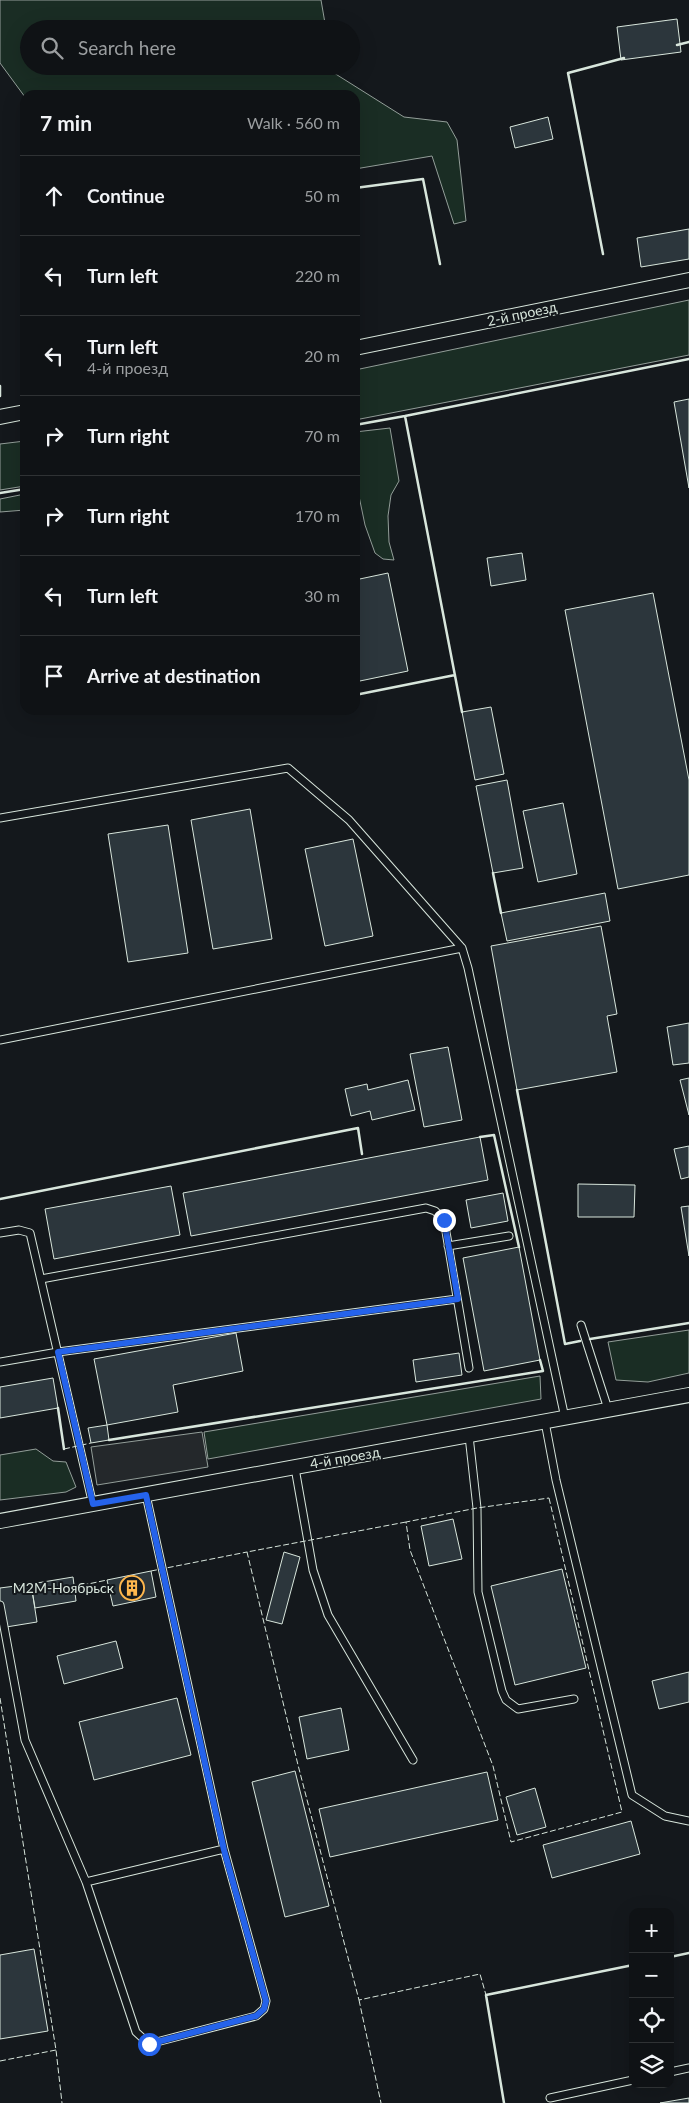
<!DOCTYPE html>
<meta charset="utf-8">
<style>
body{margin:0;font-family:Lato,sans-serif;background:#181b1e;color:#f1f3f6}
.controls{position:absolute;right:15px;bottom:15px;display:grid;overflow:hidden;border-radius:10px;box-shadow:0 5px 20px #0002}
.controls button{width:45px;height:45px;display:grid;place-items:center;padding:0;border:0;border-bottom:1px solid #2f3234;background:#0f1215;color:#f1f3f6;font:25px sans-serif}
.stop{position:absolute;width:15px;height:15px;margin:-11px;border:4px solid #2563eb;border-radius:50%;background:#fff}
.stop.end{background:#2563eb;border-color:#fff;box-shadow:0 1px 5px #0008}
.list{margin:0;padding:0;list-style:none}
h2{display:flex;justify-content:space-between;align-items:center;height:65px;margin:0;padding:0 20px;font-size:21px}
h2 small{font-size:16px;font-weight:400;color:#9b9ea0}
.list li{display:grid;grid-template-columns:32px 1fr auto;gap:15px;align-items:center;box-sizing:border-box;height:80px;padding:0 20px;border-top:1px solid #2f3234}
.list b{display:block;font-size:19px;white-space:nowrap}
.list p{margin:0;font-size:16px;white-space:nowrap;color:#9b9ea0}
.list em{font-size:16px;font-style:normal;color:#9b9ea0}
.icon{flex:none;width:28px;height:28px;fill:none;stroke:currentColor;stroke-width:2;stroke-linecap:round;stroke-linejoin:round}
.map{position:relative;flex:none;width:689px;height:2103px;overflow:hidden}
.search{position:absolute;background:#0f1215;box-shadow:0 5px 20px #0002;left:20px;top:20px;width:340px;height:55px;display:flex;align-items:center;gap:12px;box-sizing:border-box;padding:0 18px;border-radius:28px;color:#9b9ea0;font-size:19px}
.panel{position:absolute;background:#0f1215;box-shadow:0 5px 20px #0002;left:20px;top:90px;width:340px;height:625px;border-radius:15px}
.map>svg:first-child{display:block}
.green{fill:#1a2d24;stroke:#939e99}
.parking{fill:#24282b;stroke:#939e99}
.building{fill:#2c363c;stroke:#d8e6dc}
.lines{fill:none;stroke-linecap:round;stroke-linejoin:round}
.service-casing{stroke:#d8e6dc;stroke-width:9}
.minor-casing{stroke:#d8e6dc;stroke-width:16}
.service{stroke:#14181c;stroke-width:7}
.minor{stroke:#14181c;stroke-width:14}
.fence{stroke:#d8e6dc;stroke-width:1;stroke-dasharray:6 2.5;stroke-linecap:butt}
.wall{stroke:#d8e6dc;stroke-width:2.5}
.route{stroke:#2563eb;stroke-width:6}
.labels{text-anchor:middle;stroke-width:4;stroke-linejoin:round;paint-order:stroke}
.street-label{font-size:14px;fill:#d8e6dc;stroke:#14181c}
.poi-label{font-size:14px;fill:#d8e6dc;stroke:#14181c;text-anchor:end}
</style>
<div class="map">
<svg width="689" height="2103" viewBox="0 0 689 2103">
<rect width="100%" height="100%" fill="#14181c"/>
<path class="green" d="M0 0H321L326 29H29V66H333L334 73 404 117 447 122 457 140 466 221 454 224 432 156 355 169V95H25V97L0 63Z
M689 300V355L355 420V370Z
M390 428 399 481 391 495 388 516 389 542 394 560 383 559 375 553 365 525 355 477V432Z
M25 441V486L0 490V444Z
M25 494V510L0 512V499Z
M689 1330V1373L648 1382 616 1380 608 1342Z
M540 1376 541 1399 208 1459 204 1432Z
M36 1449 53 1461 66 1462 76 1487 66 1492 0 1500V1455Z"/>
<path class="parking" d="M202 1432 208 1467 97 1485 91 1447Z"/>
<path class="building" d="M677 19 681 52 621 60 617 27Z
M548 117 553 139 515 148 510 127Z
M689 229V259L641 267 637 238Z
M689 399V488L674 402Z
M522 553 526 580 491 586 487 558Z
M388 573 408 671 355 682V580Z
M653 593 689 780V875L618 889 565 610Z
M491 707 504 774 475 780 462 712Z
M507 780 523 868 493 873 476 786Z
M563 803 577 874 538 882 523 811Z
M250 809 272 939 213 949 191 820Z
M168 825 188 953 128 962 108 834Z
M353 839 373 936 325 946 305 849Z
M605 893 610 921 507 941 501 913Z
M601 926 617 1014 607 1016 617 1072 517 1090 491 946Z
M689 1023V1063L673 1065 667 1027Z
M448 1047 462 1120 424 1127 410 1054Z
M689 1078V1115L680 1080Z
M408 1080 415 1110 372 1120 370 1111 351 1116 345 1089 367 1084 368 1090Z
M480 1137 488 1180 191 1236 183 1193Z
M689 1146V1177L681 1179 674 1149Z
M578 1184 635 1185 634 1217H578Z
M171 1186 180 1235 54 1259 45 1209Z
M503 1193 508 1221 471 1228 466 1200Z
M689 1206V1256L681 1207Z
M519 1247 540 1360 484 1371 463 1258Z
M236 1333 243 1371 173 1385 178 1412 107 1425 94 1359Z
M459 1353 462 1375 416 1382 413 1360Z
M53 1378 58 1408 0 1418V1387Z
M107 1425 109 1440 91 1443 88 1428Z
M453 1519 462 1559 429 1566 421 1526Z
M284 1552 300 1557 282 1624 266 1620Z
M562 1569 586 1668 515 1685 491 1586Z
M151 1571 156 1597 113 1606 107 1580Z
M73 1577 76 1601 35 1608 31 1584Z
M31 1584 37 1622 0 1628V1588Z
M116 1641 123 1668 64 1684 57 1656Z
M689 1672V1702L659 1709 652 1681Z
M177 1698 191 1755 94 1780 79 1722Z
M341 1708 349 1750 307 1759 299 1717Z
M295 1771 329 1906 285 1917 252 1782Z
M487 1772 498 1820 330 1857 319 1809Z
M535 1788 546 1827 517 1835 506 1797Z
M631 1821 640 1854 552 1878 543 1845Z
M34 1949 48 2031 0 2039V1955Z
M689 2098V2103H660Z"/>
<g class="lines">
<defs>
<path id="service" d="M0 818 288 768 349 820 462 948 468 968 565 1418
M0 1040 462 948
M0 1233 19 1230 30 1233 93 1505
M448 1246 509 1236
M41 1279 426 1208 435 1211 444 1220 469 1368
M581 1325 608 1409
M0 1362 58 1352 457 1299
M545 1422 556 1480 632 1795 665 1816 689 1821
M469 1436 477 1508 478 1592 502 1691 506 1700 518 1709 574 1699
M295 1468 313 1570 328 1615 413 1760
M0 1605 25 1740 86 1882 224 1849 146 1495
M86 1882 136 2032 149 2044 256 2016 264 2009 266 2001 224 1849
M670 2072 689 2068
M550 2098 633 2080"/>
<path id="minor" d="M355 348 689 280
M0 417 25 412
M0 1521 689 1395"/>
</defs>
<use href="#service" class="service-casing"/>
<use href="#minor" class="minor-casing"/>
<use href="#service" class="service"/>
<use href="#minor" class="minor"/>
<path class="fence" d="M64 1449 91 1443
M549 1498 622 1812 511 1842 493 1766 410 1550 406 1522 477 1508Z
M406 1522 247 1552 298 1765 359 2000 480 1974 486 1995
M151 1571 247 1552
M74 1587 107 1580
M0 1698 56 2050 62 2103
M359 2000 381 2103
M0 2061 56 2050"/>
<path class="wall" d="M677 45 689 42
M355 188 423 179 440 264
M603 254 568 73 624 58
M0 386V396
M355 425 405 416
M0 493 25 489
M355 695 455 675
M462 712 405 416 689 359
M493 873 501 913
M517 1090 565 1344 580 1341
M480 1137 494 1135 519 1247
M0 1199 358 1128 362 1154
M590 1339 689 1323
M58 1408 64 1449
M109 1440 543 1371 540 1360
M670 1957 689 1953
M504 2103 486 1995 633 1965"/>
</g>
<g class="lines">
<path class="route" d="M149 2044 256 2016 264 2009 266 2001 224 1850 146 1495 93 1504 58 1352 458 1299 444 1220"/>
</g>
<defs>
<symbol id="building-ring" viewBox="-11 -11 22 22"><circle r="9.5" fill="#14181c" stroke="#ffb74d" stroke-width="1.5"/><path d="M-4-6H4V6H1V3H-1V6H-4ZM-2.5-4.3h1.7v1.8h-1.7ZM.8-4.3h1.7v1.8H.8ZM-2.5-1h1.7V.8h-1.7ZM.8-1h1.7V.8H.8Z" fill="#ffb74d"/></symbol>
</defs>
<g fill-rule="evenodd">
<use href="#building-ring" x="118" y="1574" width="28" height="28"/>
</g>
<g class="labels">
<g class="street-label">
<text transform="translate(522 314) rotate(-12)" y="5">2-й проезд</text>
<text transform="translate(345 1458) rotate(-10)" y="5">4-й проезд</text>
</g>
<g class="poi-label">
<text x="114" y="1593">М2М-Ноябрьск</text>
</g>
</g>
</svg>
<div class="controls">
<button>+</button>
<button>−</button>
<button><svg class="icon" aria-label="locate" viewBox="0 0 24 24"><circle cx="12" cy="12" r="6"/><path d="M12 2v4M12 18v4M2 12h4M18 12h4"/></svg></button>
<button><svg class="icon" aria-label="layers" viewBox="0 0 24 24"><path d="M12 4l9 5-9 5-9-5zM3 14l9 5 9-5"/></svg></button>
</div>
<div class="stop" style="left:149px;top:2044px"></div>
<div class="stop end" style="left:444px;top:1220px"></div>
<div class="search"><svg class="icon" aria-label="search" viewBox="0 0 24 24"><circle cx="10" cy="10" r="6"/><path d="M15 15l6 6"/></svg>Search here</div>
<section class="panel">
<h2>7 min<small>Walk · 560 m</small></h2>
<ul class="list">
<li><svg class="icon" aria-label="ahead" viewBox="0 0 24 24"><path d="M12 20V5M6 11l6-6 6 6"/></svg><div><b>Continue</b></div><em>50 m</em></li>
<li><svg class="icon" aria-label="left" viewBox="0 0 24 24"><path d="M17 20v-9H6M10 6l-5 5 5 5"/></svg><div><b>Turn left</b></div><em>220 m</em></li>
<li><svg class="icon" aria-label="left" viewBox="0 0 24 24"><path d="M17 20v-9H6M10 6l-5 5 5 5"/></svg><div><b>Turn left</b><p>4-й проезд</p></div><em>20 m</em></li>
<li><svg class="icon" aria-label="right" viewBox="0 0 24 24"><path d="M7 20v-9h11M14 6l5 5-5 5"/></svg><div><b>Turn right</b></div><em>70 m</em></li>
<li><svg class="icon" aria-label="right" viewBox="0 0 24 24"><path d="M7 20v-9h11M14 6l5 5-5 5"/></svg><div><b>Turn right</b></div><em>170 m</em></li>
<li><svg class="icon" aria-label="left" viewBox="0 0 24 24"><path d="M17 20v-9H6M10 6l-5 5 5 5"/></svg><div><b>Turn left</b></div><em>30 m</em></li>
<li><svg class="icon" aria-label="arrive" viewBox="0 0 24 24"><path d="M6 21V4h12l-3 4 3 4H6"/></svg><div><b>Arrive at destination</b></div></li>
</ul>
</section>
</div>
